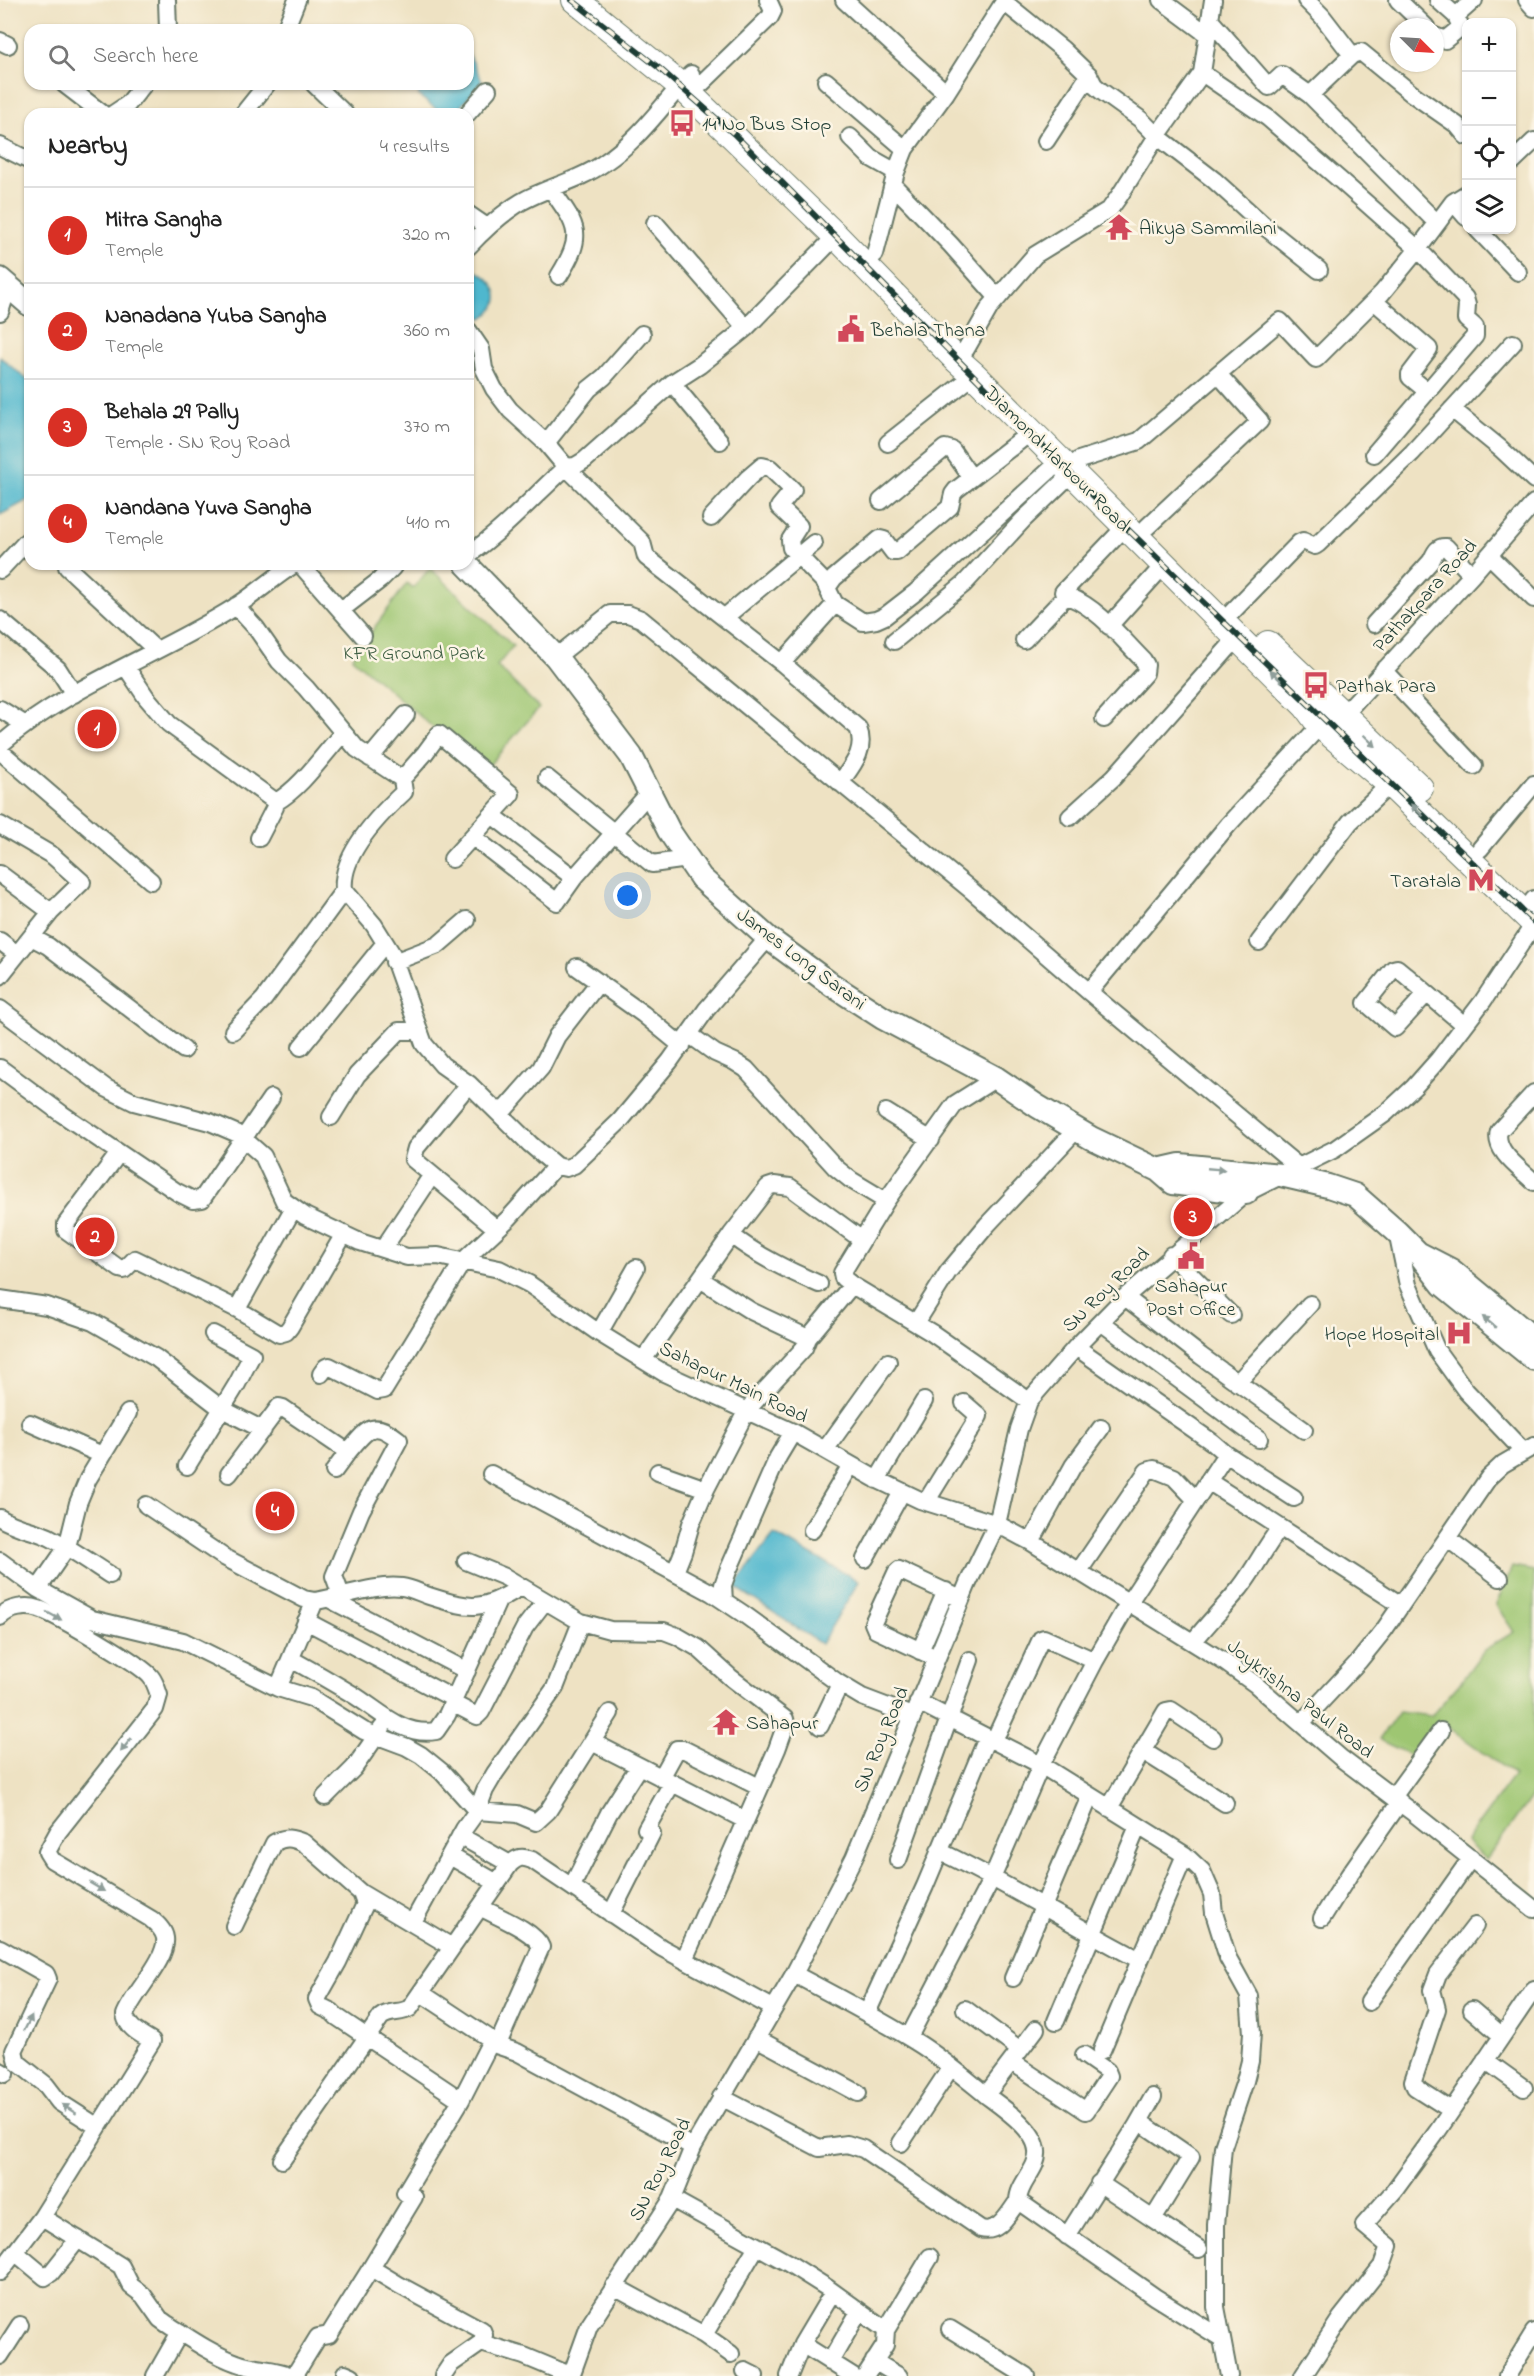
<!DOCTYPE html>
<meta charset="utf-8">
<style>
body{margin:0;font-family:"Indie Flower",sans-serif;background:#f2f2f2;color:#222}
.controls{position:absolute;right:18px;top:18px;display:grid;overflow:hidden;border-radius:12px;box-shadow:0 2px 4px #0004}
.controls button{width:54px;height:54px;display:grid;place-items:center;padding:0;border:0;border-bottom:2px solid #e0e0e0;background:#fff;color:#222;font:30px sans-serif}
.compass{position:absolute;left:1390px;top:18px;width:54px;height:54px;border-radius:50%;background:#fff;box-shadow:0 2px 4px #0004;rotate:114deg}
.you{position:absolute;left:628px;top:896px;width:21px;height:21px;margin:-15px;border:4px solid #fff;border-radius:50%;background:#1a73e8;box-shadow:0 0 0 9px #1a73e833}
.badge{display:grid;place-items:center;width:39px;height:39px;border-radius:50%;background:#d93025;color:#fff;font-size:20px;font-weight:700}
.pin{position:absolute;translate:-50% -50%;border:3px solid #fff;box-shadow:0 2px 6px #0006}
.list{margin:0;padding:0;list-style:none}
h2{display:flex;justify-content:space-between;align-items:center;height:78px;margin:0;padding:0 24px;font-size:26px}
h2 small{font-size:20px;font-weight:400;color:#767676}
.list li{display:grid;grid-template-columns:39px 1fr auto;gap:18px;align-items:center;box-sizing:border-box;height:96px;padding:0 24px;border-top:2px solid #e0e0e0}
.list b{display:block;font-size:22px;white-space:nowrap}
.list p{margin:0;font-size:20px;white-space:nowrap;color:#767676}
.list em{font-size:20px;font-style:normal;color:#767676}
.icon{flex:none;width:33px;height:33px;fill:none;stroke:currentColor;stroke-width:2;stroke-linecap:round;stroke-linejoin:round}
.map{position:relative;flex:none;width:1534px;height:2376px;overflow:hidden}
.search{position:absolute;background:#fff;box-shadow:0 2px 4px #0004;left:24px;top:24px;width:450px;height:66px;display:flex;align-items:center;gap:15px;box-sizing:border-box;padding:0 21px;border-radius:18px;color:#767676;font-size:22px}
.panel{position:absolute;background:#fff;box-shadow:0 2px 4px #0004;left:24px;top:108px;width:450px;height:462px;border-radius:18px}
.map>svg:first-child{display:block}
.green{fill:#9ec672;stroke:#5e8253;stroke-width:1.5}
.water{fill:#50b7ce;stroke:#387a81;stroke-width:1.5}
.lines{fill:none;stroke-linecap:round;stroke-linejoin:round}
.minor-casing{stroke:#677766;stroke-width:20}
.major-casing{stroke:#677766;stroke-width:26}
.highway-casing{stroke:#677766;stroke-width:28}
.minor{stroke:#fff;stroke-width:16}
.major{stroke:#fff;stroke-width:22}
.highway{stroke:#fff;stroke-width:26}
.rail-casing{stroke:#1f3d34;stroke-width:6}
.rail{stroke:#fcf5e5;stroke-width:4;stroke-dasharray:11;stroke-linecap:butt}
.oneway{fill:#8f9e9a}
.labels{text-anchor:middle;stroke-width:5;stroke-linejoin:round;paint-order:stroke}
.poi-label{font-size:20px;fill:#1f3d34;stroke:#fcf5e5;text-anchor:start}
.street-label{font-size:20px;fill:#1f3d34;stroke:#fcf5e5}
.park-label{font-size:20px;fill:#3f5f44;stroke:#fcf5e5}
</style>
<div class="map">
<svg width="1534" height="2376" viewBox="0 0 1534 2376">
<rect width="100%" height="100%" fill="#fcf5e5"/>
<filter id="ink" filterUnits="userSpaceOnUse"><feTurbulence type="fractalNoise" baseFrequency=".0167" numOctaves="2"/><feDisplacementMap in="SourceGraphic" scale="12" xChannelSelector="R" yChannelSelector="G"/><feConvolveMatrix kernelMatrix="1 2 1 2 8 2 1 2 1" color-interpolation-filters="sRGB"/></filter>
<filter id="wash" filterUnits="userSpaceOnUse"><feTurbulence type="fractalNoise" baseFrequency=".008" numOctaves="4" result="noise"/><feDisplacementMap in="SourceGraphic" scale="24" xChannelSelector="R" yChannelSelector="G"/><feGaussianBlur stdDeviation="1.35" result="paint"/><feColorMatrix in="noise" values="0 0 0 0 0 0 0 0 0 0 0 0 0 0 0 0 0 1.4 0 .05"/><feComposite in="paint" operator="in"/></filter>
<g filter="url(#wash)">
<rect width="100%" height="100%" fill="#eee2c3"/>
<path class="green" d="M430 568 513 646 497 666 539 708 484 771 352 658 407 583 413 588Z
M1512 1567 1534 1571V1793L1486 1860 1466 1841 1514 1775 1444 1724 1419 1759 1379 1740 1399 1712 1431 1716 1459 1684 1484 1650 1514 1632 1496 1605Z"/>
<path class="water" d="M468 52 482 81 456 112 443 114 419 96 416 84H468Z
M468 269C484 270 505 291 494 308 492 311 487 315 483 318L468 315Z
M0 357 30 382V499L0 515Z
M774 1534 859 1581 821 1644 734 1586Z"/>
</g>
<g filter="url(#ink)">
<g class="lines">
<defs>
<path id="minor" d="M167 0 168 30
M844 0 946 93
M1161 0 1208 35
M1306 0 1322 16 1352 55
M1398 0 1426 27
M1438 0 1456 16
M1527 0 1534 8
M1004 2 1062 49 1089 75 1094 85 1101 91 1140 119 1157 136 1214 180 1269 230 1319 270
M1210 20 1269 87 1282 75 1310 95 1437 223
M285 30 297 0
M1435 36 1445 40 1461 27 1456 16 1474 0
M0 41 8 45
M1202 73 1268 118 1340 180 1418 249 1465 298 1467 305 1466 319 1475 327V336L1374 454
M826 81 905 149
M64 84 103 114
M314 84 345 114
M701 84 770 17 773 11 768 0
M1310 95 1352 55 1361 52 1411 93 1457 125 1466 136
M113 114 128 104 144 84
M243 114 267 84
M467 114 488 90
M850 137 871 158 896 172
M1046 141 1089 75
M0 146 30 161
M1512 162 1534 141
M893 185 951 245 998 298
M551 189C578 227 585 234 559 276
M1453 202 1466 217
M468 214 487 227
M655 223 746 328
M1478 230 1518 272
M468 247C484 230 501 214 521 202 547 187 579 181 604 163 640 139 662 105 691 74
M875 254 896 172 905 149 946 93 1005 0
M1374 301 1429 349 1410 374V377L1427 391
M0 312 8 287
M468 330 481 349 484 369 494 389 510 410 546 443 566 467 642 542 646 557 782 663 858 728C867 750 852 766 840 783
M957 360 966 349 990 307 1035 255 1110 209 1120 195 1157 136 1202 73 1213 0
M672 383 720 441
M1452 409 1501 449 1534 480
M546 443 589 389 604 377 642 334
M888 443 974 375
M1079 460 1139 441 1280 321 1316 359 1382 293 1418 249 1453 202 1466 194
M881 501 945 448 952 450 971 477
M711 518 748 478 762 466 770 468 793 490 779 507 799 526 790 540 791 548 828 586
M1147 527 1260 421 1218 374
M468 555C504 530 533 497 566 467L575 466 585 460 672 383 700 365 746 328 836 236
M1489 555 1534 599
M300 564 363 636
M67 567 156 650
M0 570 27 541
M1063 592 1125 527
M835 604 863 622 876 620 885 616 916 592 1060 461
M236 606 256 628 279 661 306 688 357 749 402 779 404 792C379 815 340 855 344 890L374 925 392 954 424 1044 442 1065 469 1084 530 1144 556 1166 566 1168 574 1165 620 1121 670 1061 706 1010 768 938
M341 610 380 580 393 567
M1232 612 1299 543 1303 541 1315 546 1318 544 1412 453 1513 343
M725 617 814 543
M0 620 58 669 74 694
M1374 624 1431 561C1435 553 1437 546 1446 547L1472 575
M1109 626 1164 565
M1024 640 1063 599 1070 597C1099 609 1121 638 1143 660L1146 665 1145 673 1104 719
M894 641 964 584 1023 520 1072 473
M556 657 610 614H628L641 619 971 890 1089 992 1300 1168
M782 663 835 604 827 588 834 578 880 539 884 540 893 552H897L950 507 953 494 956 490 1031 432
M126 667 146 697 169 724 276 802
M1383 670 1474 766
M0 709 24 724
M1343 715 1472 575 1534 503
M0 745C69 685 159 655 235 607 256 594 274 577 295 564
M0 751 151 881
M370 758 406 715
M547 778 652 864 688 859
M402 779 425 753 439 734 511 794 452 859
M492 815 574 878
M1070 817 1114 777 1237 638
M0 825 53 856 82 882 51 912 31 937
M473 837 557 902 574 878 648 794
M259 838 275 807 276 802C302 787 322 756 343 733
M1480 849 1534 784
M0 874 51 912
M1532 902 1534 899
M0 941 17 954
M1259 942 1350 822 1390 784
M394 962 438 945 467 920
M577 967 643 1014 682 1046
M0 976 31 937 48 946 184 1050
M1089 992 1228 825 1325 720
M1427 993 1395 1028 1366 1003 1393 969 1397 968C1420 987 1442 1006 1464 1025
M0 1009 106 1088 134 1102 210 1122 238 1134 263 1156 284 1201 305 1216 360 1242 407 1257 438 1256 499 1269 529 1284 599 1333 664 1373 793 1432 874 1478 920 1500 997 1524 1031 1542 1223 1661 1255 1684 1342 1759 1411 1811 1534 1909
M233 1031 264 999 344 890
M690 1035 715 1053 735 1062 746 1069 836 1168 851 1180 886 1201
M301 1047 385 943
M0 1068 62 1114 177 1192 193 1200 202 1199 271 1098
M996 1078 955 1104 886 1201 842 1273 843 1278 852 1285 932 1333 1029 1401
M469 1084 416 1148 413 1159 497 1229
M1534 1093 1499 1131C1493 1151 1521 1169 1534 1182
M496 1109 504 1110 541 1068 557 1036 599 982
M886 1112 931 1140
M331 1117 357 1075 399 1031H418
M119 1153 66 1224V1230L120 1269 124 1270 135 1259 237 1309 279 1334 286 1332 290 1327 344 1234
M1397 1232 1408 1285 1437 1351 1466 1391 1524 1452
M731 1235C758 1256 787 1270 819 1284
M383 1249 432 1175
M1171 1255 1231 1315
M700 1279 751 1311 808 1338
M1125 1297 1201 1356 1304 1430
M0 1299 47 1306 93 1322 156 1358 222 1409 263 1430
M237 1309 293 1209
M1101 1322 1259 1439
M916 1323 948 1272 987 1225 1077 1129
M599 1333 636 1268
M1076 1347 1212 1442 1226 1454 1294 1498
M643 1360 731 1235 768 1187 774 1185 790 1187 862 1240
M321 1374 326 1367 329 1366 378 1391 384 1390 463 1261 509 1218 556 1166
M1237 1383 1310 1304
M30 1423 102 1455
M825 1450 888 1362
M187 1466 237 1384 252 1355 213 1334
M658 1472 706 1489
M229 1474 279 1407 283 1408 348 1452 334 1471
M491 1474 712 1593 745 1615 837 1682 862 1697 912 1716
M877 1480 924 1401
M1208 1481 1401 1605
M926 1502 979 1416 964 1403
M146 1505 222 1556 304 1599 315 1601C343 1597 373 1584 402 1587 411 1588 420 1593 429 1596 473 1610 481 1611 521 1587
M0 1518C18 1529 31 1529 49 1537 70 1548 90 1562 110 1575
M812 1530 851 1465
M1447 1538 1500 1578
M1031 1542 1073 1466 1101 1428
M865 1559 902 1492
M0 1561 38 1589 92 1619 183 1641 278 1688 315 1601
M466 1561 505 1577 581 1622 610 1630 664 1631 677 1636 698 1648 730 1677 785 1719 786 1724 777 1749 684 1960
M1079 1571 1147 1471 1154 1469 1174 1477 1196 1500
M675 1572 683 1552 691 1524 706 1489 747 1410 804 1348 808 1338 852 1285
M38 1589 67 1547 78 1503 88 1479 128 1413
M341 1595 334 1576 361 1511 399 1440C372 1418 367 1430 348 1452
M329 1599 467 1671
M724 1601 723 1585 728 1571 778 1457 793 1432
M0 1617C9 1607 27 1605 39 1609 57 1615 141 1664 151 1677 155 1682 157 1689 159 1695L155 1709 58 1832 47 1852 52 1860 151 1919C157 1924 164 1930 165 1938 168 1959 133 1993 125 2015 128 2029 141 2034 152 2041L42 2217 0 2272
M306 1621 454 1699
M1193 1642C1208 1623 1225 1606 1240 1588 1255 1569 1265 1547 1280 1528
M920 1651 946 1591
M936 1658 876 1630 873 1623 896 1573 899 1570 961 1599
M291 1659C311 1670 332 1682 352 1694 379 1710 402 1737 436 1731L447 1715 498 1601
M278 1688 311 1698 364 1731 407 1747 421 1755 442 1772 477 1811 517 1814 536 1822 548 1811 610 1713
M918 1702 1041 1765 1185 1855 1202 1871 1212 1894 1214 1913 1228 1958 1249 1996 1252 2033 1250 2061 1245 2081 1223 2147 1216 2225V2307L1229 2376
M452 1703 477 1716 481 1712 525 1627 545 1601
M1302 1722 1359 1661 1384 1630 1489 1477 1503 1464 1534 1446
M820 1726 840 1684
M998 1732 1041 1639 1044 1638 1095 1661
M592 1742 745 1820
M1143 1751 1225 1803
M661 1778 677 1749H683L759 1787
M325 1797 354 1768 382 1728
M1393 1797 1441 1731
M1109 1808 1166 1711 1171 1710 1213 1738
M460 1836 510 1864
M939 1851C1009 1884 1072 1925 1140 1960L1185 1855
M450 1856 497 1883
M898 1860 970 1660
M572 1886 609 1813 639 1766
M361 1893 452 1947
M480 1907C496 1916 535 1931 541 1947L498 2044
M611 1914 652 1833 646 1829 672 1783
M1322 1918 1349 1875 1400 1802
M413 1922 464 1829 477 1811 485 1790 495 1773 555 1688 581 1622
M234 1926 274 1843C285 1836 292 1838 304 1843L361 1893 365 1904 338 1962 317 1999 320 2006 332 2012 337 2017 461 2100
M0 1948 46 1974 48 1979 14 2051 17 2062 46 2085 59 2102 98 2127
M794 1974C837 1997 880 2019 921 2045 944 2060 965 2078 986 2095 1002 2107 1036 2130 1037 2151 1039 2169 1018 2183 1018 2201L1155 2297 1221 2338
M1013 1978 1090 1796
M421 1993 501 2046
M1369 2002 1471 1858
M965 2009 1020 2050
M1472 2010 1501 2035
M867 2013 925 1886 987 1738
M1056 2021 1138 1826
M909 2037 993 1876 1041 1765 1095 1661 1129 1602 1226 1454
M756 2038 858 2093
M1102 2050 1140 1960
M1485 2060 1524 2088
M1012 2062 1086 2111 1109 2076 1107 2071 1084 2055
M0 2071 5 2074
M986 2095 1036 2029
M721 2097 819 2148 847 2144 863 2149 981 2229C999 2234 1008 2214 1018 2201
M1451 2110 1415 2087 1413 2081 1437 2009 1432 1990 1438 1974 1475 1926
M1137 2125 1153 2097
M901 2143 951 2067
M282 2160 381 2017C390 2010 401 2014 410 2008L510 1864C518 1857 522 1856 532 1860L662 1948 773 2008
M672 2199 788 2263 826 2287 886 2330 885 2345 865 2376
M42 2217 121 2266 131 2286 143 2295 160 2319 167 2324C189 2338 212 2354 237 2363 255 2370 274 2368 292 2376
M1153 2219 1199 2249
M1067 2236 1137 2125 1143 2124 1191 2157 1153 2219 1099 2183
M15 2252 45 2277 51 2273 78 2239
M614 2286 704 2335 731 2354
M950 2329 1026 2376
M886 2330 930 2257
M704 2335 757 2246
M481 2343 524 2356 572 2376
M802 2344 853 2376
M0 2356 20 2325
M874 2361 899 2376
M830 2362 859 2312
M745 2371 755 2376
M345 2373 352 2376
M155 2376 180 2332
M294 2376 318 2337 329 2335 371 2268
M443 2376 451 2364 481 2343 484 2335 482 2330 399 2285 371 2268 414 2197 405 2193 461 2100 490 2043 517 2052 693 2147
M571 2376 589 2326 672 2199 693 2147 794 1974 854 1858 968 1583 997 1524 1019 1429 1029 1401 1076 1347 1125 1297 1246 1193 1335 1149 1386 1113 1414 1087 1438 1060 1483 1001 1534 924
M789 2376 802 2344 833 2292
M1303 2376 1341 2318 1382 2266 1389 2246 1364 2225 1394 2191 1437 2132 1534 1989
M1507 2376 1534 2332"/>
<path id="major" d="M0 279 30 305
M466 564 556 657 631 756 669 831 701 878 768 938 832 985 883 1018 996 1078 1037 1106 1091 1138 1158 1170 1173 1183 1246 1193
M1158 1170 1180 1165 1281 1175 1328 1186 1355 1195 1397 1232 1418 1253 1451 1270 1534 1339
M1422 1258 1443 1285 1534 1359"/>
<path id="highway" d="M575 0 681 86 836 236 957 360 974 375 1306 706 1320 725 1390 784 1534 923
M1268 644 1420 788"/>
</defs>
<use href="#minor" class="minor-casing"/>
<use href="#major" class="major-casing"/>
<use href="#highway" class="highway-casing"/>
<use href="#minor" class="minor"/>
<use href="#major" class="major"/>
<use href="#highway" class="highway"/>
<defs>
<path id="rail" d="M572 0 659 68 734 134 1082 485 1534 922"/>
</defs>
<use href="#rail" class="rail-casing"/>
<use href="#rail" class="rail"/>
</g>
<defs><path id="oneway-solid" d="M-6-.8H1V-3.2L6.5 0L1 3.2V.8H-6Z" transform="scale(1.5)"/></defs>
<g class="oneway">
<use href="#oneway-solid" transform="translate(1276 676) rotate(-135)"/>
<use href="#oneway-solid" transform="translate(1370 741) rotate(44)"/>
<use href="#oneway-solid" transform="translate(1417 810) rotate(-136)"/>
<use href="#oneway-solid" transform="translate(1216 1169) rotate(5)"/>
<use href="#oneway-solid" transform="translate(1489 1322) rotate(-140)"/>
<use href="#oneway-solid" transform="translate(54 1616) rotate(28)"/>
<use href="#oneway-solid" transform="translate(126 1745) rotate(128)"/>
<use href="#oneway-solid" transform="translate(97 1887) rotate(31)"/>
<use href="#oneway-solid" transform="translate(28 2023) rotate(-64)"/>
<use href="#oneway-solid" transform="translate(69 2109) rotate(-148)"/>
</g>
</g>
<defs>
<symbol id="bus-bare" viewBox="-9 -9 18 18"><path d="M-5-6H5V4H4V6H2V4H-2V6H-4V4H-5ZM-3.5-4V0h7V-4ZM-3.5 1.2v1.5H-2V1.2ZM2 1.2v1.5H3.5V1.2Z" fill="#d1495b" stroke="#fcf5e5" stroke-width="2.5" paint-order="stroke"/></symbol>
<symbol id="temple-bare" viewBox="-9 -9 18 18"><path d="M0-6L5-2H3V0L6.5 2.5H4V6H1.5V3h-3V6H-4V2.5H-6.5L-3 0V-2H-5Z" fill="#d1495b" stroke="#fcf5e5" stroke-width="2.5" paint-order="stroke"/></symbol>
<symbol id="civic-bare" viewBox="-9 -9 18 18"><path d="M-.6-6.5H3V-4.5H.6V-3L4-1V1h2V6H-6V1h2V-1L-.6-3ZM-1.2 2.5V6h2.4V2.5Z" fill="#d1495b" stroke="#fcf5e5" stroke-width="2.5" paint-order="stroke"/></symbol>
<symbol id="metro-bare" viewBox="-9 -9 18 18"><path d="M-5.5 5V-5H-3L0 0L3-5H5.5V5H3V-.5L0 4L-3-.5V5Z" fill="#d1495b" stroke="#fcf5e5" stroke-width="2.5" paint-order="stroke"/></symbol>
<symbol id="hospital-bare" viewBox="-9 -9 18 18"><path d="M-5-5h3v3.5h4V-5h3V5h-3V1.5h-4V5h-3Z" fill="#d1495b" stroke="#fcf5e5" stroke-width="2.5" paint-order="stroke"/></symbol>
</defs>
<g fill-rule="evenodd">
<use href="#bus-bare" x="663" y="104" width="38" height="38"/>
<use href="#temple-bare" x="1100" y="208" width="38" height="38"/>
<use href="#civic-bare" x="832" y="310" width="38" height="38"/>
<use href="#bus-bare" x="1297" y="666" width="38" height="38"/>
<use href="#metro-bare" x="1462" y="861" width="38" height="38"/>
<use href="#civic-bare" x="1172" y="1237" width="38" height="38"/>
<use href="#hospital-bare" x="1440" y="1314" width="38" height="38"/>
<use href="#temple-bare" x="707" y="1703" width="38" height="38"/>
</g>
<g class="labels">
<g class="poi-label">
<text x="702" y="130">14 No Bus Stop</text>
<text x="1139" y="234">Aikya Sammilani</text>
<text x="871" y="336">Behala Thana</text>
<text x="1336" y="692">Pathak Para</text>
<text x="1461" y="887" text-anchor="end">Taratala</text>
<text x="1191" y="1292" text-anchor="middle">Sahapur<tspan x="1191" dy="23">Post Office</tspan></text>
<text x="1439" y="1340" text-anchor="end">Hope Hospital</text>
<text x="746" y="1729">Sahapur</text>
</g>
<g class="street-label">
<text transform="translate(1058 458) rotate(45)" y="7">Diamond Harbour Road</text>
<text transform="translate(1424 595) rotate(-48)" y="7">Pathakpara Road</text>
<text transform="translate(802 958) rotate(37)" y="7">James Long Sarani</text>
<text transform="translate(1105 1289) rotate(-44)" y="7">SN Roy Road</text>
<text transform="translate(734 1381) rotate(26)" y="7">Sahapur Main Road</text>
<text transform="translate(1301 1698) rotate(38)" y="7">Joykrishna Paul Road</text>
<text transform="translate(880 1739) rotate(-67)" y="7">SN Roy Road</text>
<text transform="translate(659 2169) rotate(-63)" y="7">SN Roy Road</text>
</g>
<g class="park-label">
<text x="414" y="659">KFR Ground Park</text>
</g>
</g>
</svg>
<div class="controls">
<button>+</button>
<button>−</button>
<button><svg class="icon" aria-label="locate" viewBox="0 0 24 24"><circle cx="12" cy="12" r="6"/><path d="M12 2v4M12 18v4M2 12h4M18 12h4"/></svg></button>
<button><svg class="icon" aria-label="layers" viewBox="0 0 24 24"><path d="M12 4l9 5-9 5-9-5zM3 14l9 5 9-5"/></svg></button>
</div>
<svg class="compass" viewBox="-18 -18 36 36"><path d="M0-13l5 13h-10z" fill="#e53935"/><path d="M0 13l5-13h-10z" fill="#767676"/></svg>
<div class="you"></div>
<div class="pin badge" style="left:97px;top:729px">1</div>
<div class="pin badge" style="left:95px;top:1237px">2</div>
<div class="pin badge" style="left:1193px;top:1217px">3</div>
<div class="pin badge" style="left:275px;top:1511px">4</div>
<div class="search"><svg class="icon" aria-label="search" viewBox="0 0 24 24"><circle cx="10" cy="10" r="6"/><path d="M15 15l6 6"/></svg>Search here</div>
<section class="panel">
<h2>Nearby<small>4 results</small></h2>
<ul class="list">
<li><span class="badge">1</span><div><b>Mitra Sangha</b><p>Temple</p></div><em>320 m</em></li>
<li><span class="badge">2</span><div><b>Nanadana Yuba Sangha</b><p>Temple</p></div><em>360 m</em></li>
<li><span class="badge">3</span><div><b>Behala 29 Pally</b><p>Temple · SN Roy Road</p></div><em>370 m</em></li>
<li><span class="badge">4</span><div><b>Nandana Yuva Sangha</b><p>Temple</p></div><em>410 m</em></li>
</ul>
</section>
</div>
